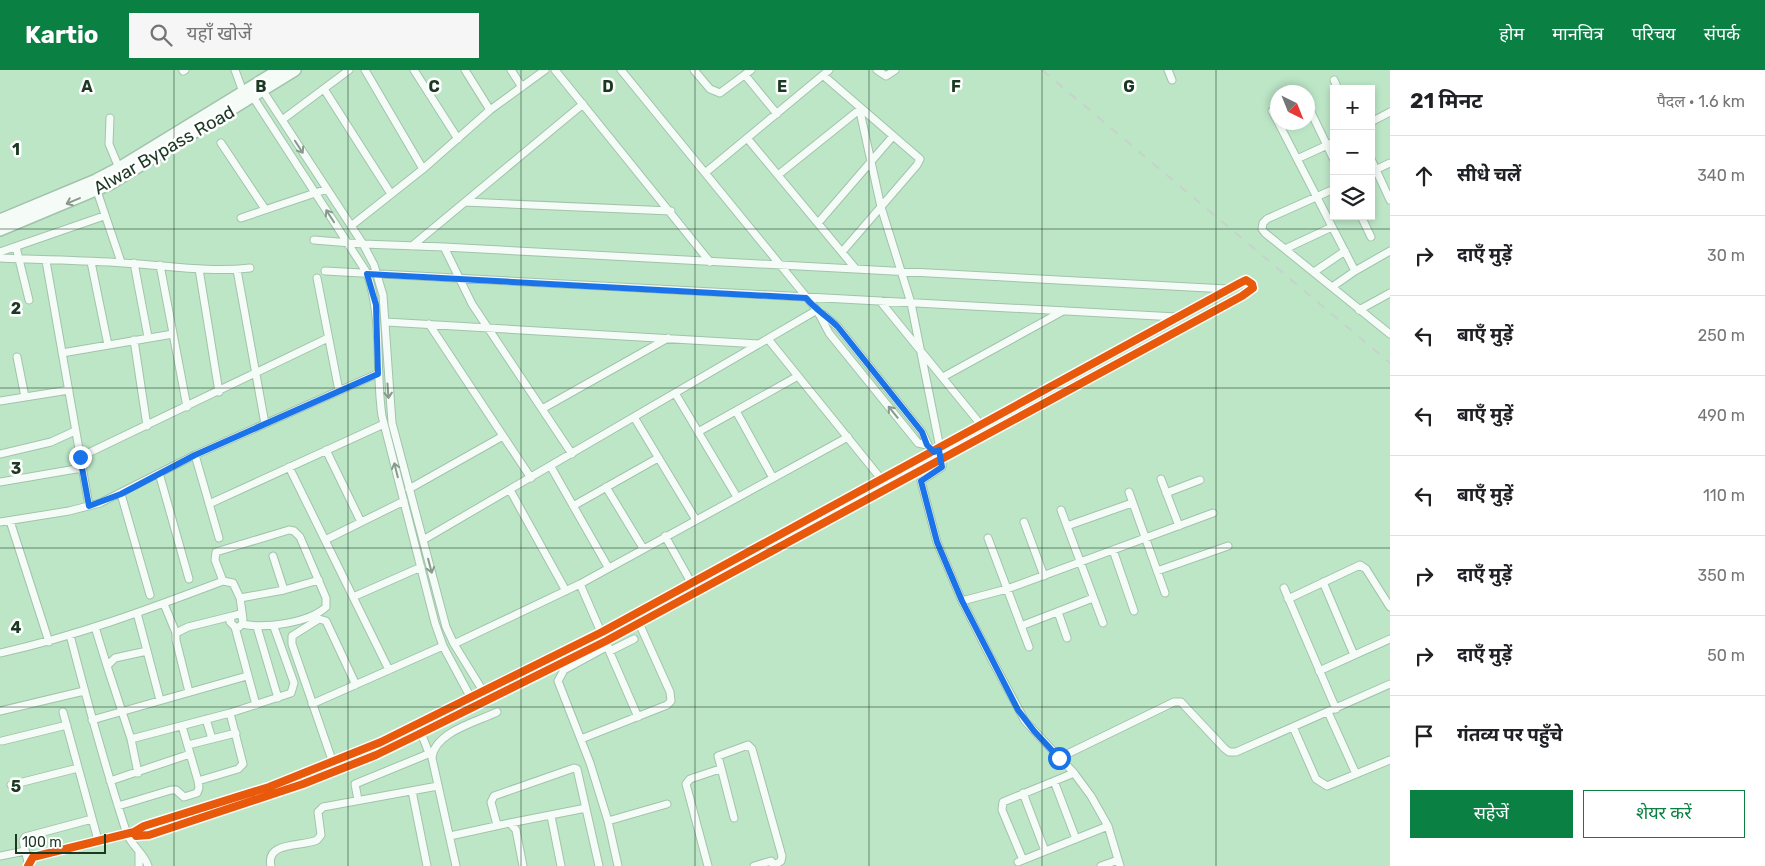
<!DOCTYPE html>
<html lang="hi">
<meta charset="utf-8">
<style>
body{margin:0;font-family:Rubik,"Noto Sans Devanagari",sans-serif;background:#f6f6f6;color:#202124}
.controls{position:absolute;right:15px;top:15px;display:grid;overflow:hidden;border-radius:0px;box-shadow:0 2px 8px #0003}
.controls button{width:45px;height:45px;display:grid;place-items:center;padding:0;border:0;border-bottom:1px solid #e0e0e0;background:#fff;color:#202124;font:25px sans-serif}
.compass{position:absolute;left:1270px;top:15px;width:45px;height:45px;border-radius:50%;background:#fff;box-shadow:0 2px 8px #0003;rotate:137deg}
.scale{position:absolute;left:15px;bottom:12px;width:91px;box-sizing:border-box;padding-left:5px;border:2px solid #1a3822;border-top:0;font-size:14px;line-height:18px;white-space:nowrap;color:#1a3822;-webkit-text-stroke:4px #fff;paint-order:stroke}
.stop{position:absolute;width:15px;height:15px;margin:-11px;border:4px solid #1a73e8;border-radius:50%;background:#fff}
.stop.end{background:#1a73e8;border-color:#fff;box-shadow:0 1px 5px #0008}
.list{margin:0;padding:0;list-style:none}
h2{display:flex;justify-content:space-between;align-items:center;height:65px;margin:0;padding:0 20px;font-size:21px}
h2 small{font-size:16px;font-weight:400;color:#757577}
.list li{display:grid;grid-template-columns:32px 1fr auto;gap:15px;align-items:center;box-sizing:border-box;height:80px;padding:0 20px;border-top:1px solid #e0e0e0}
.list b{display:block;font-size:19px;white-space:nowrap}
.list em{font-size:16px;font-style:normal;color:#757577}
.actions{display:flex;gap:10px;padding:15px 20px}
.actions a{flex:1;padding:11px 0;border:1px solid #0b8043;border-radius:0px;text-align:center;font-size:18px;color:#0b8043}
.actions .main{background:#0b8043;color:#fff}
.icon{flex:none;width:28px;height:28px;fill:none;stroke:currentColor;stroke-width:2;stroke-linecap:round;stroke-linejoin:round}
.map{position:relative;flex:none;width:1390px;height:796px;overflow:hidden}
header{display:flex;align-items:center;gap:30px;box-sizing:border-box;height:70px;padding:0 25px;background:#0b8043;color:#fff}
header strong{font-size:24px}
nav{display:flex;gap:28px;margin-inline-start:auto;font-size:18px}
.search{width:350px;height:45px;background:#f6f6f6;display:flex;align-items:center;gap:12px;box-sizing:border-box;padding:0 18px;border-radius:0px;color:#757577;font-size:19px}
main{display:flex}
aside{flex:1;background:#fff}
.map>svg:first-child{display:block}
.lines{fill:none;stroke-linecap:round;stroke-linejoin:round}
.minor-casing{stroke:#a2c3ab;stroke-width:9}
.primary-casing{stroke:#a2c3ab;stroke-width:14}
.minor{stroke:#f5fbf7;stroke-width:7}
.primary{stroke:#f5fbf7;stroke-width:11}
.rail{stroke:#c6d3ca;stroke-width:2;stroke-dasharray:9 9;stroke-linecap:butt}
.cycleway-casing{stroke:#fff;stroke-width:11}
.cycleway{stroke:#e8590c;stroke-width:8}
.oneway{stroke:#889a8c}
.route{stroke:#1a73e8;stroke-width:6}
.grid{fill:none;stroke:#1a3822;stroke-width:1;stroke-opacity:0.55}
.labels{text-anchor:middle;stroke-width:5;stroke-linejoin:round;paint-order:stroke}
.street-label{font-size:18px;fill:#1a3822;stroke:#fff}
.grid-label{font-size:16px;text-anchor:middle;font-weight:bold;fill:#1a3822;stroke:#fff;stroke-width:5;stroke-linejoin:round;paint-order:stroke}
</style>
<header>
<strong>Kartio</strong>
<div class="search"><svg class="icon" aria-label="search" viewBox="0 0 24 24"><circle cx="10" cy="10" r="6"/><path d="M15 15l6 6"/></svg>यहाँ खोजें</div>
<nav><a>होम</a><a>मानचित्र</a><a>परिचय</a><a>संपर्क</a></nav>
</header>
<main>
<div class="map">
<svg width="1390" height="796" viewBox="0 0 1390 796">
<rect width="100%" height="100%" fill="#bde6c7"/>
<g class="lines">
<defs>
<path id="minor" d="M235 0 243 22
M414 0 458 69
M465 0 490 40
M511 0 522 17
M555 0 710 192
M621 0 817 240 829 263 914 368 918 373 927 375
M694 0 710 19 720 23 751 0
M877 0 886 6 895 0
M1168 0 1172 10
M183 1 185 0
M745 5 777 44
M824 6 920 89 917 95 842 182
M1334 10 1338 19
M324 19 391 124
M263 21 363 174 374 195 383 225 392 353 446 557 454 574 483 621
M253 27 367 203C383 249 375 299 382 346L435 553 443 576 471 628
M1308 36 1334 90
M859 37 881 137 911 233 942 388V397L921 411 937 472 962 531 991 588 1025 651 1074 703 1091 726 1108 756 1120 796
M1272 41 1278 52
M110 48 109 74 119 98
M282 50 349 0
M1278 52 1355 201
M1371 52 1390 42
M747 68 855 198
M221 73 265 139
M1297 89 1334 72
M1371 89 1390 130
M423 99 490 40 545 0
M1371 102 1390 93
M705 103 829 0
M778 105 859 40
M1334 119 1267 149 1263 153 1262 159 1265 163 1390 264
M97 121 121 192
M465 132 671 141
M1361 146 1371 167
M241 148 327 119
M818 153 893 66
M351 156 423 99 365 0
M314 170 363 174 444 177 472 234 572 384
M412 176 583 34
M16 177 29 230
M444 177 1227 219
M1285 179 1332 157
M0 182 104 146
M0 188C41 190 82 190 123 193 165 195 208 203 250 198
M46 191 89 436
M91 192 108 275
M134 193 148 267
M160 195 187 337
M199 199 219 322
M237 200 265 354
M325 201 1176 247
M1314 202 1345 181
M317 208 339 321
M1332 217 1355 201 1390 181
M880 231 982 356
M1359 240 1390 223
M819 244 824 245 838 257 922 362 929 377
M386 252 759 274
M429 254 531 408
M768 269 882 410
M134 270 147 356
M62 283 173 264
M17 287 25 327
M943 307 1063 241
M675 323 737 427
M0 331 69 320
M542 339 668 268
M736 341 773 408
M634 347 696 450
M698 362 798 306
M326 380 361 452
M0 384 51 372 75 361
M195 385 219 468
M80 387 328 268
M289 397 389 600
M551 397 608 497
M159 403 189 509
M1161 409 1179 456
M0 412 82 398
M606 417 643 478
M409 419 503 366
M510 420 566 521
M1129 422 1165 523
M1166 423 1200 410
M121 424 150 525
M209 434 384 354
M573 436 658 388
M1061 440 1103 553
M10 451 49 572
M0 452 69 441 100 433 195 385 377 304
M1024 452 1044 506
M1067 456 1132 433
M665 466 692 514
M988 468 1029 577
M325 470 404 431
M423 470 817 240
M1113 480 1134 541
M273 486 284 520
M1157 501 1228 476
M223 511 215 490 216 482 289 460 294 461 300 467 326 528V537C309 553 264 559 242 554
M1323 512 1354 585
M580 514 638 647
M1284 518 1336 639
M353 527 421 497
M240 528 284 520 319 510
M1288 529 1360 495 1366 499 1390 537
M962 531 1007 519 1213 443
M164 534 176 563
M1058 542 1067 568
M137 543 160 630
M1021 556 1093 528
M95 557 107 596
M235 557H239L243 553 242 547 239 544 232 546 230 552 235 557 256 635
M257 557 278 628
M70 565C87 631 105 696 126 761 130 775 144 783 148 796
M454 574 580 514 848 367
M608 576 564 600 558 611 590 693 608 751 618 796
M610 581 634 569
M0 583C77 566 149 539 223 511L233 513 240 528 243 549
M1319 601 1390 569
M189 622 176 570V563L188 557 232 546
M312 634 443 576
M0 641 84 621
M63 642 98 770
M1328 642 1356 704
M206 649 212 669
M92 650 247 606
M1293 657 1316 709 1327 716 1390 690
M421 663 429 683
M131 669 230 643 291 623 294 613 274 557
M581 669 667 635 671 631 670 622 639 553
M2 671 67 655
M188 675 236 663
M1059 688 1174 632H1181L1224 678 1229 682H1236L1390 614
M333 693 292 574V566L319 549 326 551 356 615
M138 703 131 669 107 596 115 588 147 581
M110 711 190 684
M198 711 238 699 243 694 230 643
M1054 711 1076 769
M11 715 78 698
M412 721 427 796
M1023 723 1045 781
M358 730 355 714 433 682
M118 736 171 720H176L184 727 197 723 199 718 198 711 182 656
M551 746 561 796
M734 748 718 686 748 675 752 679 782 786 781 791 773 796
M608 751 667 734
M510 753 586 738
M497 755 491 732 494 726 574 698 577 699 599 796
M450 766 510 753 516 760 523 796
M139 783V796
M0 786 25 781
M1023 790 1002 740 1003 732 1074 703
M28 792 23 771 25 767 92 749
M1018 792 1108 756
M28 796 33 787 134 762 144 756 269 717 381 672 602 562 1240 213 1246 210 1252 214 1253 218 1242 226 606 571 417 665 376 685 303 714 149 765 136 766 134 762
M271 796C265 771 303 777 317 770L321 765 318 742 323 737 438 716
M456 796 432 688C434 662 477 652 497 642
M708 796 686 714 690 709 720 699
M754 796 771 791 774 794
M1101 796 1118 790"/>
<path id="primary" d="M0 150 96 110 119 98 279 0
M0 160 110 114 295 0"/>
</defs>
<use href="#minor" class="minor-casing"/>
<use href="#primary" class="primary-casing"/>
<use href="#minor" class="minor"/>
<use href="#primary" class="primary"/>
<path class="rail" d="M1042 0 1390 293"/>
<defs>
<path id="cycleway" d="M28 796 33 787 134 762 144 756 269 717 381 672 602 562 1240 213 1246 210 1252 214 1253 218 1242 226 606 571 417 665 376 685 303 714 149 765 136 766 134 762"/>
</defs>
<use href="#cycleway" class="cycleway-casing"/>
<use href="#cycleway" class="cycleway"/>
</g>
<defs><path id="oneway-shaft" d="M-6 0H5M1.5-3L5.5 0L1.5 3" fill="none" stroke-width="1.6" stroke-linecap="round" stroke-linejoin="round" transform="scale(1.25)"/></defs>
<g class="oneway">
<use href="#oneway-shaft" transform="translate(299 77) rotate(57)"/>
<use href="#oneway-shaft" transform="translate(73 131) rotate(157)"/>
<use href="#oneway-shaft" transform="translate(330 146) rotate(-123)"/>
<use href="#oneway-shaft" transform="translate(388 321) rotate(86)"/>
<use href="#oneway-shaft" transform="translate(893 342) rotate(-129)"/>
<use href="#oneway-shaft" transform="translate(396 400) rotate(-104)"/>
<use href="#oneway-shaft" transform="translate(430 496) rotate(75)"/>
</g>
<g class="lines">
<path class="route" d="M80 387 89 436 121 424 195 385 378 304 376 235 367 204 806 228C816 240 827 246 838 257L922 362 927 375 934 382 939 380 942 397 921 411 937 472 962 531 1018 640 1034 661 1059 688"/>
</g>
<path class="grid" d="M174 0V796M348 0V796M521 0V796M695 0V796M869 0V796M1042 0V796M1216 0V796M0 159H1390M0 318H1390M0 478H1390M0 637H1390"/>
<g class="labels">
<g class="street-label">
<text transform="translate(164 80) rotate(-30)" y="6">Alwar Bypass Road</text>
</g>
</g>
<g class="grid-label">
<text x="87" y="22">A</text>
<text x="261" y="22">B</text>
<text x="434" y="22">C</text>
<text x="608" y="22">D</text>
<text x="782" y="22">E</text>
<text x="956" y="22">F</text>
<text x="1129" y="22">G</text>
<text x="16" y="85">1</text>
<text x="16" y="244">2</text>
<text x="16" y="404">3</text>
<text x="16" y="563">4</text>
<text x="16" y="722">5</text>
</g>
</svg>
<div class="controls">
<button>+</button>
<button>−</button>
<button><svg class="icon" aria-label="layers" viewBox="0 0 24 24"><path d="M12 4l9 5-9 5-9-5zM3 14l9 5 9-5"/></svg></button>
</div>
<svg class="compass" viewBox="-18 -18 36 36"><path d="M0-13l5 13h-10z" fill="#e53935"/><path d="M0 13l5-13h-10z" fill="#757577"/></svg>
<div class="scale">100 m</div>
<div class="stop" style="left:1059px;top:688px"></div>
<div class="stop end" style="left:80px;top:387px"></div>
</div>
<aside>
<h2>21 मिनट<small>पैदल · 1.6 km</small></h2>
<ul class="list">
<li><svg class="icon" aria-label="ahead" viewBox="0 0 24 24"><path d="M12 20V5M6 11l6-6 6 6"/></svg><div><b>सीधे चलें</b></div><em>340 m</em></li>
<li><svg class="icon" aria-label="right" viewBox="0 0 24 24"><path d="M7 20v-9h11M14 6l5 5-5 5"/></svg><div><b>दाएँ मुड़ें</b></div><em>30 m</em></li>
<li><svg class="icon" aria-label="left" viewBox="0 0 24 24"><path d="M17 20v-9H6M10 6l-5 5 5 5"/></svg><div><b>बाएँ मुड़ें</b></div><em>250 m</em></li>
<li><svg class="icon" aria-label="left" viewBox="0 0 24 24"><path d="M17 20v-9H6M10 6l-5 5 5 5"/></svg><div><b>बाएँ मुड़ें</b></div><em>490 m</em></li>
<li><svg class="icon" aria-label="left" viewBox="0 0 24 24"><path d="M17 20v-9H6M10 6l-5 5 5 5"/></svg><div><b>बाएँ मुड़ें</b></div><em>110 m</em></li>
<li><svg class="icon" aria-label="right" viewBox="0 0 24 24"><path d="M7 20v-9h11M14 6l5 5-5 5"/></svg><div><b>दाएँ मुड़ें</b></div><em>350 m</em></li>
<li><svg class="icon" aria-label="right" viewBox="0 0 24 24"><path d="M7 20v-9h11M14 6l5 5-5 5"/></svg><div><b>दाएँ मुड़ें</b></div><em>50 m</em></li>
<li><svg class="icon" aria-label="arrive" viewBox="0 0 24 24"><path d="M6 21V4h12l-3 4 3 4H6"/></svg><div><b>गंतव्य पर पहुँचे</b></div></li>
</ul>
<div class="actions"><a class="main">सहेजें</a><a>शेयर करें</a></div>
</aside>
</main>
